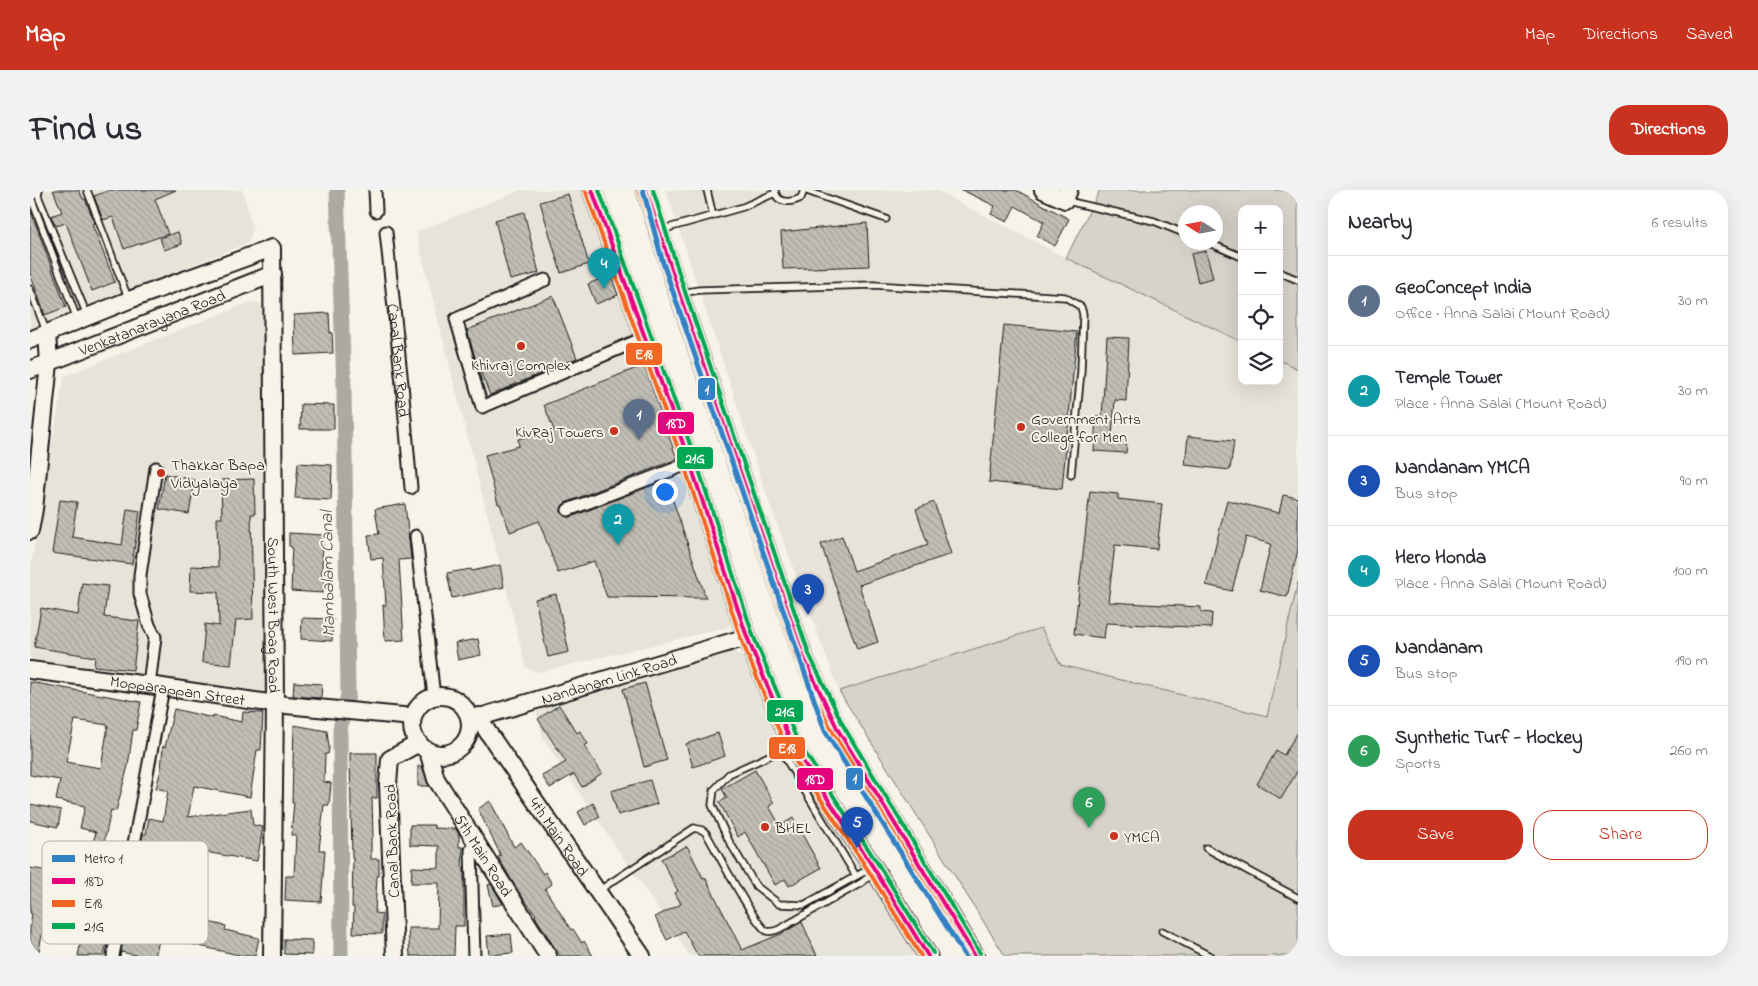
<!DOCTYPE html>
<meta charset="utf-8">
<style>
body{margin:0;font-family:"Indie Flower",sans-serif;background:#f2f2f3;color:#2b2b33}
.controls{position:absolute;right:15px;top:15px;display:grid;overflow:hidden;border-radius:10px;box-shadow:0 5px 20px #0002}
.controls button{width:45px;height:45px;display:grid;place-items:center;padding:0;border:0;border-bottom:1px solid #e1e1e2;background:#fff;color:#2b2b33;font:25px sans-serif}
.compass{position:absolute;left:1148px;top:15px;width:45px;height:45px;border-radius:50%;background:#fff;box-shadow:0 5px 20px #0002;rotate:281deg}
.you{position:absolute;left:634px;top:301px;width:18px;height:18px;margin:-12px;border:4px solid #fff;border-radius:50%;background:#1a73e8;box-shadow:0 0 0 8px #1a73e833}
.badge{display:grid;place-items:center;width:32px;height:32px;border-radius:50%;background:#c8321e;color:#fff;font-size:16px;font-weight:700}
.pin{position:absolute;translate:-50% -41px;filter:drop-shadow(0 1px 2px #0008)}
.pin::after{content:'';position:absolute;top:26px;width:18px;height:15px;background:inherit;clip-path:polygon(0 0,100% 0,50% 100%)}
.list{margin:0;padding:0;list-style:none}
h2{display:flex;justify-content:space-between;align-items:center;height:65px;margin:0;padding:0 20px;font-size:21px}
h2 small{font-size:16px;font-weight:400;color:#7c7c81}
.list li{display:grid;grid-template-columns:32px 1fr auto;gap:15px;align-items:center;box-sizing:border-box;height:90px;padding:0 20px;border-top:1px solid #e1e1e2}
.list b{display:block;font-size:19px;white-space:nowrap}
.list p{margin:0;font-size:16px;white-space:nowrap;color:#7c7c81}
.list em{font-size:16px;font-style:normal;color:#7c7c81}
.actions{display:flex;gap:10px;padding:15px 20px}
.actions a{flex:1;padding:11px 0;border:1px solid #c8321e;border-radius:20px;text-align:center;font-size:18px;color:#c8321e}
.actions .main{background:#c8321e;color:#fff}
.icon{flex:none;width:28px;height:28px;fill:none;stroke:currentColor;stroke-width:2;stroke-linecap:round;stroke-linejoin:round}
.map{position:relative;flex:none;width:1268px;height:766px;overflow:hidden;border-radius:20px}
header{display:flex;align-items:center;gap:30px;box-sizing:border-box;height:70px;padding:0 25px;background:#c8321e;color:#fff}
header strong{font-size:24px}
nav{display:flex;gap:28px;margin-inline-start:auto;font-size:18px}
.intro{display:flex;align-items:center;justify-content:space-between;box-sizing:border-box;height:120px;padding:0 30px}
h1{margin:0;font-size:35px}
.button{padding:12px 22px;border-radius:20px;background:#c8321e;color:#fff;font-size:18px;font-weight:700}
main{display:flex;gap:30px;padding:0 30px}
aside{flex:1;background:#fff;border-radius:20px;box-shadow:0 5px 20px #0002}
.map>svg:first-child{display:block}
.built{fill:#e6e3d9}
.park{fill:#d7d3cb;stroke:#7a7874;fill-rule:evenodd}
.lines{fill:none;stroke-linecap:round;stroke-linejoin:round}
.canal{stroke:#aca9a2;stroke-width:15}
.building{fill:url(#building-back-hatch);stroke:#1c1c1c;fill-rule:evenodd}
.lane-casing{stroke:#1c1c1c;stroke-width:9}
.street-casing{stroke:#1c1c1c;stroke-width:15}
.secondary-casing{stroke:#1c1c1c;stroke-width:20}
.primary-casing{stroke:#1c1c1c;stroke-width:21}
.lane{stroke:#f7f3e8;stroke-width:5.5}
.street{stroke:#f7f3e8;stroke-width:11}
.secondary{stroke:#f7f3e8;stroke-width:16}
.primary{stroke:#f7f3e8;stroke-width:18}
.bus-1-casing{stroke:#f7f3e8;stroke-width:8}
.bus-2-casing{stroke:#f7f3e8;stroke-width:8}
.bus-3-casing{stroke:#f7f3e8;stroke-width:8}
.bus-1{stroke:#e5007d;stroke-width:4}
.bus-2{stroke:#f26522;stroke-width:4}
.bus-3{stroke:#00a651;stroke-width:4}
.metro-1-casing{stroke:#f7f3e8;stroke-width:9}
.metro-1{stroke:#3281c4;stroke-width:5}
.poi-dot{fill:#c8321e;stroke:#f7f3e8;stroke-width:2}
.labels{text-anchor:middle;stroke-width:4;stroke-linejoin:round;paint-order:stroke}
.street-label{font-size:16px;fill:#1c1c1c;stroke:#f7f3e8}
.poi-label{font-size:16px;fill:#1c1c1c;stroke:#f7f3e8;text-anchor:start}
.water-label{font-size:18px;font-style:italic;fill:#565452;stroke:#f7f3e8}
.key{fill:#f7f3e8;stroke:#b5b2ab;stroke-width:1}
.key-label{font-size:14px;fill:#1c1c1c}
.line-badge{stroke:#f7f3e8;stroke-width:2}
.badge-label{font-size:14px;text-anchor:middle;font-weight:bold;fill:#fff}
</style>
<header>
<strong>Map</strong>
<nav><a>Map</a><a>Directions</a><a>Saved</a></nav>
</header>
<div class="intro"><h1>Find us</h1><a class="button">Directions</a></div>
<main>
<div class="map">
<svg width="1268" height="766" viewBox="0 0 1268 766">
<defs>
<pattern id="building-back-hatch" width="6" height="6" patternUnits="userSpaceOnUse" patternTransform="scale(1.25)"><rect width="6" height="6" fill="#c0beb5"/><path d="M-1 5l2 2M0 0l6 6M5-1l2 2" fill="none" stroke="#a4a39b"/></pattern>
</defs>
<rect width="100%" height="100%" fill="#f7f3e8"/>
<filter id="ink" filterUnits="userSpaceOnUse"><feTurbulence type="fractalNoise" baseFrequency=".02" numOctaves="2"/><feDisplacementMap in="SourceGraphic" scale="10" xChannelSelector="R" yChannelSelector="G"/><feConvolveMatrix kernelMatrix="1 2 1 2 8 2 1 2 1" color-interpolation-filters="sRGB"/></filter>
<g filter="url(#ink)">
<path class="built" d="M0 0H213L223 40 218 53 0 139Z
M491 0H557L705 419 699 437 510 482 496 478 386 42Z
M636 0H906L1036 68 1212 152V191H1249V170L1268 179V392L1237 526 1031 475 1010 438 809 501 739 312Z
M223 111 238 117 255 505 0 471V380L34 186Z
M698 459 721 471 740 528 885 766H660L513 549 503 507Z"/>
<path class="park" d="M1070 0H1268V179L1249 170V19H1212V152L1036 68ZM1156 22H1186V52H1156Z
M1268 392V766H975L809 501 1011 438 1031 475 1237 526Z"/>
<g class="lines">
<path class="canal" d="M307 0 314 197 318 505 310 539 311 766"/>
</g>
<path class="building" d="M23 0H49L53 9H55L65 33 62 34 85 92 62 101 36 33 26 36 21 26 32 22Z
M80 0H146L125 9 138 44 94 59 83 27 73 30 64 6Z
M932 0H986L1039 29 1025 56 1007 46 1014 32 985 16 977 32 961 24 965 16Z
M538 4 559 74 531 83 510 12Z
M0 19 36 117 15 125 0 83Z
M494 22 509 83 480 90 465 30Z
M837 33 839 76 753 79 751 42Z
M148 42 152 54 134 60 130 48Z
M1176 61 1183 88 1168 92 1161 64Z
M581 85 588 105 566 114 558 94Z
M523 106 547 168 460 205 446 171 437 140Z
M299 123 300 143 302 142 303 163 265 165 264 125Z
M974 135 1047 142 1032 299 959 292Z
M1077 147 1099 148 1096 211 1085 210 1082 246 1097 247 1096 263 1064 261 1066 226 1072 227Z
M614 175 647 269 535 313 532 316 531 322 534 326 541 327 636 290 676 408 577 407 564 371 528 383 509 331 480 342 470 314H468L455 265 489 256 488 249 524 240 514 215Z
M271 214 304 215V239H270Z
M1158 246 1204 251 1200 280 1155 275Z
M268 273 302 275 301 310 265 308Z
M135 284 165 290 159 324 129 319Z
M224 289 225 324H221L223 429 206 430 201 475 172 472 175 434 189 436 188 402 160 401 161 376 188 377 187 328H192L191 290Z
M1060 301 1088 304V309L1132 314 1127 359 1085 355 1078 412 1171 417V422L1182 423 1181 438 1076 433 1074 448 1044 444Z
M1253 305 1268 308V360L1257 407 1230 400 1241 354 1216 347 1202 401 1176 395 1197 310 1249 323Z
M30 310 47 312 42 347 92 355 97 319 110 321 102 374 22 363Z
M904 312 921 364 829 395 848 452 827 459 791 354 812 346 824 381 898 355 886 319Z
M375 314 381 369 369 370 374 450 355 451 353 415H356L353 368 341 369 338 345 349 344 345 319Z
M259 343 293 345 292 385H294L293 403 261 401 262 376H261L262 357 259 356Z
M470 375 474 397 422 408 417 383 441 379 442 381Z
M52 393 78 396 74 427 109 431 103 480 64 476 65 467 4 457 11 418 48 425Z
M526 404 539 462 518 467 505 409Z
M272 428 303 429 302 451 271 449Z
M448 449 451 465 428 470 425 453Z
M0 492 111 512 106 540H103L98 576 86 621 81 620 73 658 94 665 92 679 58 670 66 642 50 638 55 616 26 610 30 590 0 585ZM45 530 78 535 71 578 36 572Z
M264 492 292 494 291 508 263 506Z
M615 493 637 570 614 577 593 499Z
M529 515 547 543 550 541 558 554 554 556 572 583 552 597 544 584 520 598 512 586 536 572 508 529Z
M144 519 183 528V526L212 532 213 522 233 523 231 560H227L220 607 164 596 158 627 221 619 223 635 233 637 227 671 163 660 150 726 196 736 195 740 229 748 225 766H213L130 747 125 766H110L91 762 113 644H116L119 628 133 631 138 601 126 598 131 580 133 556 135 557Z
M264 535 297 541 299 558 298 564H295L294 592 301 593 299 615H294L289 660H295L291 712 255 710 256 686H264L266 645H261L264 613H262Z
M1268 541V580L1251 609 1227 594 1246 561 1254 565Z
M688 543 695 566 663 577 656 554Z
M320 563H347V608H342L343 647 341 648V669H349V686H347L345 723 352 724V744L323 743 324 717H322L323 668H322Z
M388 576H392L399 596H388Z
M725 580 744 613 739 616 750 636 763 628 791 678 759 696 755 689 745 695 715 642 708 647 689 612 697 608 692 599Z
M620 590 627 614 588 625 581 601Z
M460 611 484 657 491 652 513 684 515 682 522 694 515 699 541 740 543 739 552 753 554 751 563 766H530L505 726 506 725 488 701 468 667 471 666 448 619Z
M563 613 570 627 555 635 548 622Z
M0 614 31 620 28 637 0 631Z
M380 635H404V638L426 639 429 645V657H433L432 677H434V736H425L424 766H380L378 738H408L409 693H381L382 677 409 678V656L380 655Z
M657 656 673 688 675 687 712 760 751 744 772 732 787 766H668L654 741 637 750 625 727 651 714 645 703 648 701 631 669Z
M0 678 20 681 15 711 18 712 8 766H0V737L2 724 0 723Z
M461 694 473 714 463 716 458 695Z
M54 734 80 739 74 766H48Z
M481 744 483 763 459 765 457 746Z
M254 749 282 750V765L254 764Z"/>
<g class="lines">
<defs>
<path id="lane" d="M9 0 8 6 57 125
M57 0 98 108
M677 0 683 26
M745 0C746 14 761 13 771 8L774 0
M774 0 856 29
M0 5 47 129
M1037 11 1124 31 1156 44
M631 40 713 17 745 3
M1177 52 1212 67
M1249 82 1268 90
M0 99 16 141
M651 103 669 100 844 95 1035 107 1051 117 1053 124 1051 181 1041 285
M761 556 699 584 684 600 682 615 699 651 726 696 749 714 774 715 841 678
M751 561 826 686
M1176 658 1268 708
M568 701 664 638 672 640 676 643C685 658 726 737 737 741 743 743 750 739 755 736L831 693 844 683
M1132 741 1180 766"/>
<g id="street">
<path d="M345 0 346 21"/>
<path id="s1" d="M356 42 372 194 381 298"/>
<path d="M515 90 426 129 452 217 614 148"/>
<path d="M538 320 660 273"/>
<path d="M386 346 404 507"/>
<path d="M119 495 125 447 119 435 110 404V385L126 278"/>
<path d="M83 766 133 498"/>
<path d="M444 766 441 660 446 654"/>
</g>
<g id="secondary">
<path d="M1013 0 1035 10 1039 0"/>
<path id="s2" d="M0 150 99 110 242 58 245 514 242 766"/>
<path id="s3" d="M0 180 243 84"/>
<path d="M0 341 4 319 19 173 17 143"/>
<path id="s4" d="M0 480 119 495 245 514 383 527"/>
<circle cx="411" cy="535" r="29"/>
<path id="s5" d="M449 526 457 541 612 766"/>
<path id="s6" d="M440 530 717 447"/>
<path id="s7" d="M398 561 406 589 518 766"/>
<path d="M365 766 358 594 360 569 389 553"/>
</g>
<path id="primary" d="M562 0 660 273 717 447 762 555 843 677 898 766
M616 0 649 104 773 466 808 540 945 766"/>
</defs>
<use href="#lane" class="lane-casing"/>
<use href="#street" class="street-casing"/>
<use href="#secondary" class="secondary-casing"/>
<use href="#primary" class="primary-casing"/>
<use href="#lane" class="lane"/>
<use href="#street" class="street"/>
<use href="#secondary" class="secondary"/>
<use href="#primary" class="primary"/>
<defs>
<path id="bus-1" d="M562 0 660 273 717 447 762 555 843 677 898 766
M616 0 649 104 773 466 808 540 945 766"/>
<path id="bus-2" d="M556 2 654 275 711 449 756 557 838 680 891 766
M610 2 643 106 767 469 803 543 938 766"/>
<path id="bus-3" d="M569 0 666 271 723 445 768 552 848 674 903 763
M623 0 655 102 779 464 814 537 950 763"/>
</defs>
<use href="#bus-1" class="bus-1-casing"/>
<use href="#bus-2" class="bus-2-casing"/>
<use href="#bus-3" class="bus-3-casing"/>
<use href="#bus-1" class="bus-1"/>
<use href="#bus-2" class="bus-2"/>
<use href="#bus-3" class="bus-3"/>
<defs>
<path id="metro-1" d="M613 0 633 73 795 541 935 766"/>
</defs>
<use href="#metro-1" class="metro-1-casing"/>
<use href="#metro-1" class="metro-1"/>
</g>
</g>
<g class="poi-dot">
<circle cx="491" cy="156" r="5"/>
<circle cx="991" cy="237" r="5"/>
<circle cx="584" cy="241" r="5"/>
<circle cx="131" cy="283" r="5"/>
<circle cx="735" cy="637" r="5"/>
<circle cx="1084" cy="646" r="5"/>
</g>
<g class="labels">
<g class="street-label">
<text dy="6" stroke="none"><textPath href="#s3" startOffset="131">Venkatanarayana Road</textPath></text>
<text dy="6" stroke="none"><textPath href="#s1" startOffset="129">Canal Bank Road</textPath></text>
<text dy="6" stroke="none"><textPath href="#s2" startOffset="626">South West Boag Road</textPath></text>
<text dy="6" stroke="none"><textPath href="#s6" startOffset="145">Nandanam Link Road</textPath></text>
<text dy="6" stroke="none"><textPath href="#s4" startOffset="149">Mopparappan Street</textPath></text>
<text dy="6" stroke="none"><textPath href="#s5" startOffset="145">4th Main Road</textPath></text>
<text transform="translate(361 651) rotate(-92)" y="6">Canal Bank Road</text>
<text dy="6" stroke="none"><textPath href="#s7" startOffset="119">5th Main Road</textPath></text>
</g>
<g class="poi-label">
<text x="491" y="180" text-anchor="middle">Khivraj Complex</text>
<text x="1001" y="234">Government Arts<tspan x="1001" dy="18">College for Men</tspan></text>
<text x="574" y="247" text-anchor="end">KivRaj Towers</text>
<text x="141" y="280">Thakkar Bapa<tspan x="141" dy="18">Vidyalaya</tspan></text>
<text x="745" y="643">BHEL</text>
<text x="1094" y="652">YMCA</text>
</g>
<g class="water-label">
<text transform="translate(297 384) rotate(-91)" y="6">Mambalam Canal</text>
</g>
</g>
<rect x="12" y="651" width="166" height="103" rx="8" class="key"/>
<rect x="22" y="665" width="23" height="7" fill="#3281c4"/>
<rect x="22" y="688" width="23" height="6" fill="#e5007d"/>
<rect x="22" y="710" width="23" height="7" fill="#f26522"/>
<rect x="22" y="733" width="23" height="6" fill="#00a651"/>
<g class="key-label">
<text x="54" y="673">Metro 1</text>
<text x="54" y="696">18D</text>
<text x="54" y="718">E18</text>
<text x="54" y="741">21G</text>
</g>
<g class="line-badge">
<rect x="595" y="152" width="38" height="24" rx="5" fill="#f26522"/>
<rect x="667" y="187" width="19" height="24" rx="5" fill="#3281c4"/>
<rect x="627" y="221" width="38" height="24" rx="5" fill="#e5007d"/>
<rect x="646" y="256" width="38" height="24" rx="5" fill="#00a651"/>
<rect x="736" y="509" width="38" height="24" rx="5" fill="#00a651"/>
<rect x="738" y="546" width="38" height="24" rx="5" fill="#f26522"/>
<rect x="815" y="577" width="19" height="24" rx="5" fill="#3281c4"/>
<rect x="766" y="577" width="38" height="24" rx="5" fill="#e5007d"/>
</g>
<g class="badge-label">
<text x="614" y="169">E18</text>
<text x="677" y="204">1</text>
<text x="646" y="238">18D</text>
<text x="665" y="273">21G</text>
<text x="755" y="526">21G</text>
<text x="757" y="563">E18</text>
<text x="825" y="593">1</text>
<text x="785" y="594">18D</text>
</g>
</svg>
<div class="controls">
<button>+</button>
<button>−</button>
<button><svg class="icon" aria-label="locate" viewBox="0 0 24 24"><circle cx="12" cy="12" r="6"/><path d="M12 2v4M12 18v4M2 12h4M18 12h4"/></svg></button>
<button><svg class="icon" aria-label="layers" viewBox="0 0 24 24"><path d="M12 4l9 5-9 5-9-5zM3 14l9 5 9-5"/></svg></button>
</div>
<svg class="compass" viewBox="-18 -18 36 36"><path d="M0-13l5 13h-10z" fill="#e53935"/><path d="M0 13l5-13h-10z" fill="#7c7c81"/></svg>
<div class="you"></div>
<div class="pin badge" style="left:609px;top:250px;background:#5c6f8a">1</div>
<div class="pin badge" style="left:588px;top:355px;background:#0f9aa8">2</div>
<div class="pin badge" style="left:778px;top:425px;background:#1a4fb4">3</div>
<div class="pin badge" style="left:574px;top:99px;background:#0f9aa8">4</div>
<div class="pin badge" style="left:827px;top:658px;background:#1a4fb4">5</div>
<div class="pin badge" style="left:1059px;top:638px;background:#2e9e5b">6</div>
</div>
<aside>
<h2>Nearby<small>6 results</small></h2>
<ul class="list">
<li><span class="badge" style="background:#5c6f8a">1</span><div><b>GeoConcept India</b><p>Office · Anna Salai (Mount Road)</p></div><em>30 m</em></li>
<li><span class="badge" style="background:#0f9aa8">2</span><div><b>Temple Tower</b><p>Place · Anna Salai (Mount Road)</p></div><em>30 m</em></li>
<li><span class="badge" style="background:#1a4fb4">3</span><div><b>Nandanam YMCA</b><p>Bus stop</p></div><em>90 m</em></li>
<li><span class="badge" style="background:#0f9aa8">4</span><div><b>Hero Honda</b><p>Place · Anna Salai (Mount Road)</p></div><em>100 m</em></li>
<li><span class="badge" style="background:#1a4fb4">5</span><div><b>Nandanam</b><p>Bus stop</p></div><em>190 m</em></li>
<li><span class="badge" style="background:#2e9e5b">6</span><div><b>Synthetic Turf - Hockey</b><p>Sports</p></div><em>260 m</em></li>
</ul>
<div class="actions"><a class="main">Save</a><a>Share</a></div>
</aside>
</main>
